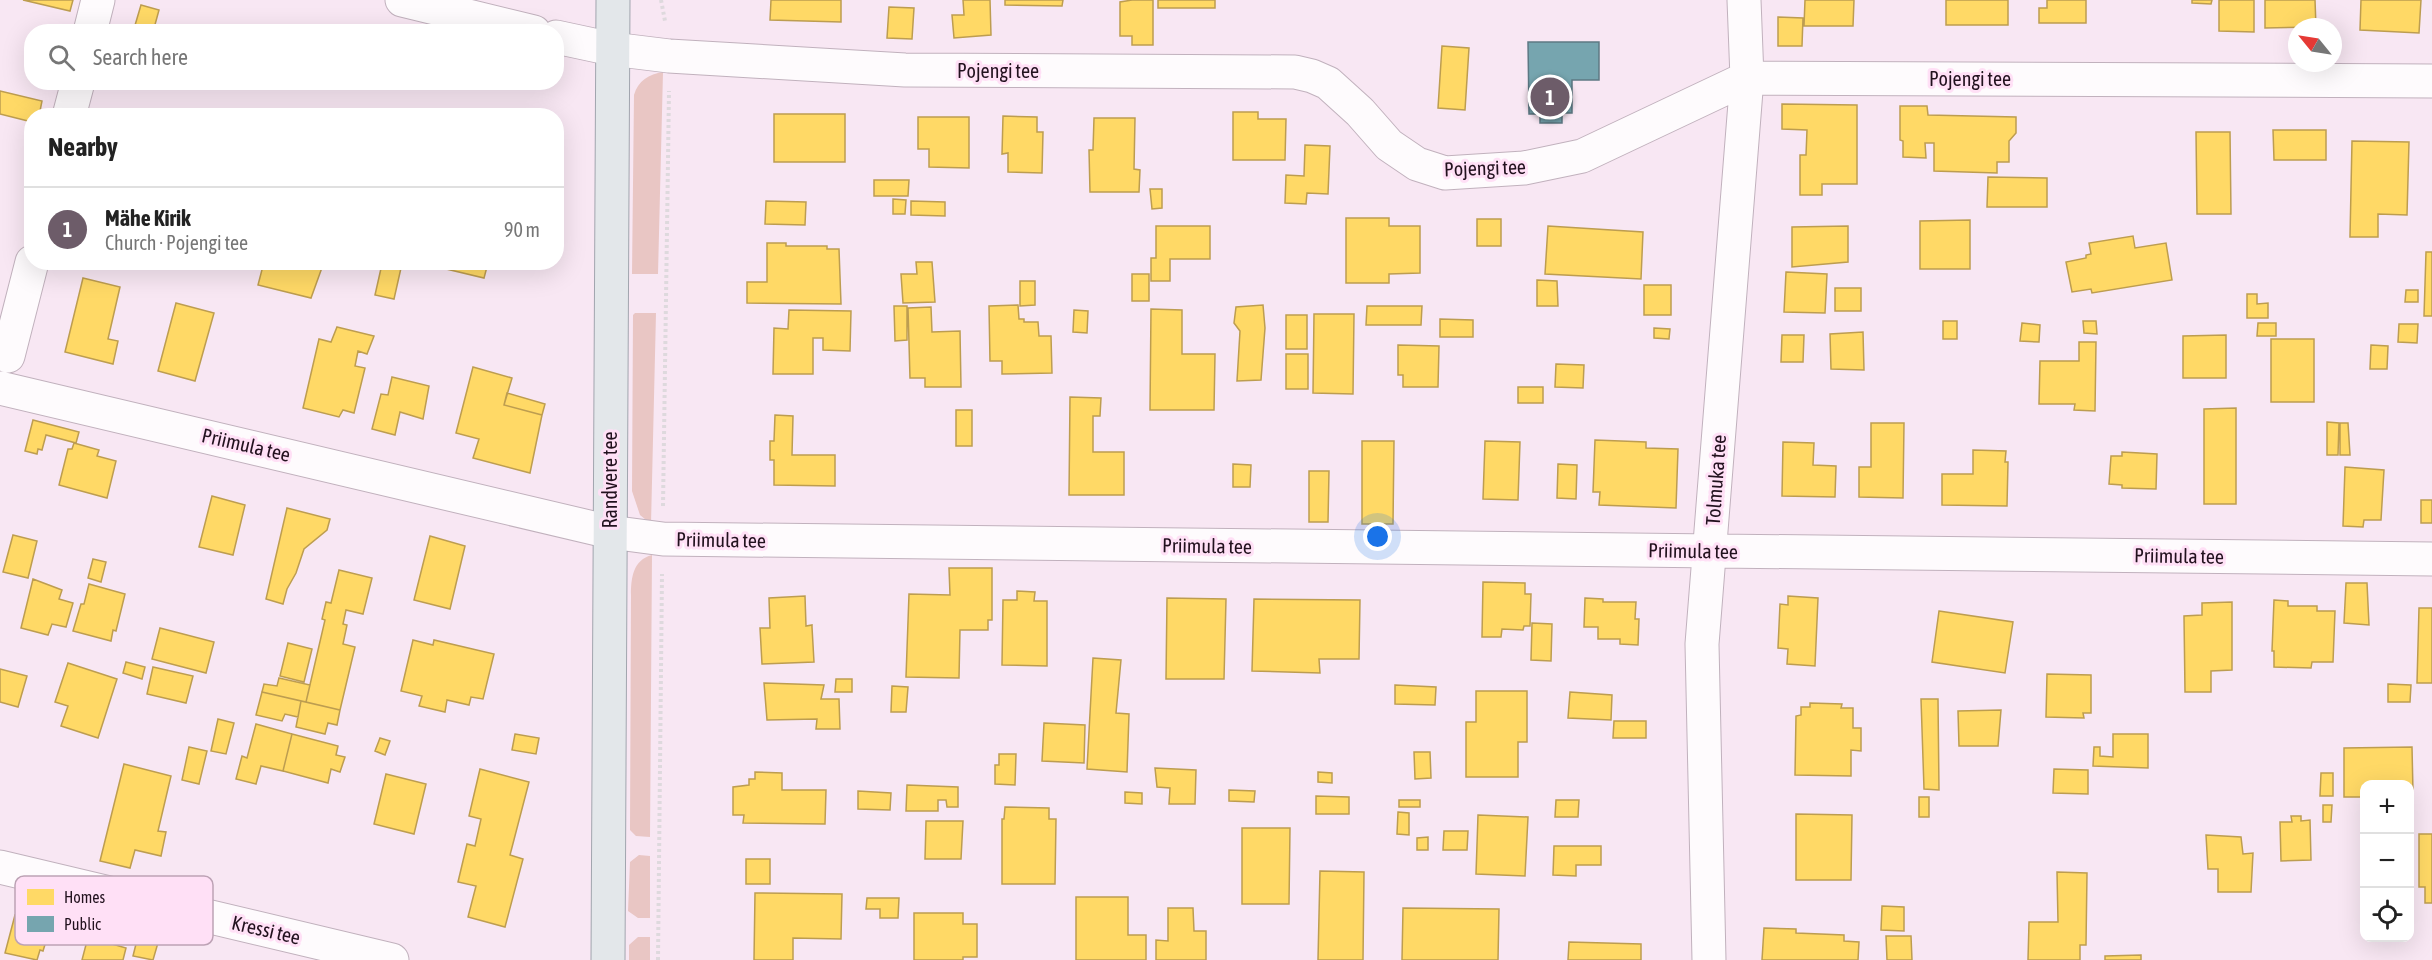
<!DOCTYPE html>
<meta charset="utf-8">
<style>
body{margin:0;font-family:"Asap Condensed",sans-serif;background:#f6f6f6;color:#222}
.controls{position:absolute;right:18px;bottom:18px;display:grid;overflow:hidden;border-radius:12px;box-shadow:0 6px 24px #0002}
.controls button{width:54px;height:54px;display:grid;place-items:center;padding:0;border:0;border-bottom:2px solid #e0e0e0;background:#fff;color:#222;font:30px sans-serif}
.compass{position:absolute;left:2288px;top:18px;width:54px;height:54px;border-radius:50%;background:#fff;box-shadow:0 6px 24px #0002;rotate:300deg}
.you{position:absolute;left:1378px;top:537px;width:21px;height:21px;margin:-15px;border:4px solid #fff;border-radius:50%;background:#1a73e8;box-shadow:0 0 0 9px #1a73e833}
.badge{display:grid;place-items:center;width:39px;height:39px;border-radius:50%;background:#6d5c69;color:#fff;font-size:20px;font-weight:700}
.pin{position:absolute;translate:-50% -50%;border:3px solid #fff;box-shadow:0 2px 6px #0006}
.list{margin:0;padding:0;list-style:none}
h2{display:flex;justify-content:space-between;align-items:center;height:78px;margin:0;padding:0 24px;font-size:26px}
h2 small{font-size:20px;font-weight:400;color:#767676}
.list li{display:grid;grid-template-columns:39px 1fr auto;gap:18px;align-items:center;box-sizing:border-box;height:84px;padding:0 24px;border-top:2px solid #e0e0e0}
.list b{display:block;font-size:22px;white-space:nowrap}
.list p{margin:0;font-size:20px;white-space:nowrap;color:#767676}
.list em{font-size:20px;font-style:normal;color:#767676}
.icon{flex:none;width:33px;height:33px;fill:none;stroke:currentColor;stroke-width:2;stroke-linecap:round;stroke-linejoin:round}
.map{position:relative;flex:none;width:2432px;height:960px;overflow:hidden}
.search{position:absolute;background:#fff;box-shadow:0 6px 24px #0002;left:24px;top:24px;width:540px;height:66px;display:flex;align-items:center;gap:15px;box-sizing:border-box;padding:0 21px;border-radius:24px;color:#767676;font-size:22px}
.panel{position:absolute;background:#fff;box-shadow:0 6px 24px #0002;left:24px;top:108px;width:540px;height:162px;border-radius:24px}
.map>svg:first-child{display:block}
.green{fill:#e9c6c4}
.homes{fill:#ffd966;stroke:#bd9d50;stroke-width:1.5}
.public{fill:#76a5af;stroke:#5d7984;stroke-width:1.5}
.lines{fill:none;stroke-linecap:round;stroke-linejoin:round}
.minor-casing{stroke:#c1b1bd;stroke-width:35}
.major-casing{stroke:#a1a5ae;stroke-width:35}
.path{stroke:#ded9dd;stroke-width:4;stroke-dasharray:3 3;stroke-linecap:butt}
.minor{stroke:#fefbfd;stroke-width:33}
.major{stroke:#e3e7ea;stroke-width:33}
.labels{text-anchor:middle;stroke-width:6;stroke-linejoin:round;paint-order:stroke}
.street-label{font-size:20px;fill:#22111e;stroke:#ffe0f6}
.key{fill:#ffe0f6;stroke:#bda2b5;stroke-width:1.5}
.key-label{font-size:16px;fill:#22111e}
</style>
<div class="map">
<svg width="2432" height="960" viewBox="0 0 2432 960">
<rect width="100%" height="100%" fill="#f8e7f3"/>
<path class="green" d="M663 72 658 274H632L634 95C638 81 649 74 663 72Z
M635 313H656L651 524 640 515 632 491 633 315Z
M652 555 650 837 636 836 630 830 631 595C631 578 633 560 652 555Z
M639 855 650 856V918H638L628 911 630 862Z
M638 937H650V960H629V945Z"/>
<path class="homes" d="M23 0H73L70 11Z
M771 0H841V22L770 20Z
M963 0H990L991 35 954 38 952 15H964Z
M1005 0H1063L1062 6 1005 5Z
M1132 0H1153V45H1132V36H1120V2Z
M1158 0H1215V8H1158Z
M1805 0H1854L1853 26H1804Z
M1946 0H2008V25H1946Z
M2047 0H2086V23H2039V8H2047Z
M2192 0H2212L2211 4 2192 3Z
M2219 0H2254V32L2219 31Z
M2265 0H2315L2316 27 2265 28Z
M2361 0H2421L2419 33 2360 30Z
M141 5 159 10 153 32H133Z
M889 7 914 8 912 39 887 38Z
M1778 17 1803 18 1802 46H1778Z
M1442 46 1469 48 1465 110 1438 108Z
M0 91 42 101 39 116H32V122L0 114Z
M1782 104 1857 105V184H1822V195H1800V155H1806L1807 130 1782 129Z
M1900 106H1927L1928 115 2016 117V133L2009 141V162H1997V173L1934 171V143H1925L1926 158 1903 157V141L1900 140Z
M167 109 195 116H166Z
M1233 112H1258V119H1286L1285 160H1233Z
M774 114H845V162H774Z
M1003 116 1037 117V132H1043L1042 173 1008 172V153L1002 154Z
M918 117H969V168L929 167V149H918Z
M1094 118H1135L1134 169 1140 170 1139 192H1090L1089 150H1093Z
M2273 130H2326V160H2274Z
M2196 132H2230L2231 214H2197Z
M2352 141 2409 142 2407 215 2378 214V237H2350Z
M1305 145 1330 146 1328 194 1307 193 1306 204 1285 203 1286 175 1304 176Z
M1988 177 2047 178V207H1987Z
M874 180H909L908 196H874Z
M1150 189H1162V208L1152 209Z
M893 199 906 200 905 214H893Z
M766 201 806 202 805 225 765 224Z
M911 201 945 202V216L911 215Z
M1346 218H1389V226H1420V273L1389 274V283H1346Z
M1477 219H1501V246H1477Z
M1970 220V269H1920V221Z
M1156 226H1210V259H1170V281H1151V258H1156Z
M1548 226 1643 232 1641 279 1545 274Z
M1848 226V262L1792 267V227Z
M2133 236 2135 248 2166 243 2172 280 2092 293 2091 289 2072 292 2066 262 2086 258V255L2091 254 2089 243Z
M767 243H786V246H827V249H839L841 304 747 303V282H767Z
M2426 252H2432V316H2424Z
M264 262H324L311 298 258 285Z
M417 262H485L488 263 484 278Z
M916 262H932L935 302 903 303 901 274H917Z
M382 264 401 268 394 299 375 295Z
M1786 272 1827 274 1825 313 1784 312Z
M1132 274H1149V301H1132Z
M83 278 120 287 108 339 118 341 113 364 65 352Z
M1537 280 1557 281 1558 306H1537Z
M1020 281H1035V305L1020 306Z
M1644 285H1671V315H1644Z
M1835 288H1861V311H1835Z
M2406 290H2418V302H2405Z
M2247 294H2257V304L2268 303V318H2247Z
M176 303 214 313 195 381 158 371Z
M1018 305 1019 319H1024V322H1038L1039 336H1051L1052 373 1002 374V361H990L989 306Z
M1263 305 1265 328 1261 380 1237 381 1240 331 1234 323 1236 307Z
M894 306H907V340L895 341Z
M1367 306H1422L1421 325H1366Z
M931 307 932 332 960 331 961 387H925V378H910L908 308Z
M1151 309 1182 310V354H1215L1214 410H1150Z
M789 310 851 311 850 351 823 350V338H813V374H773L774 328 788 329Z
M1074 310 1088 311 1087 333 1073 332Z
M1314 314H1354L1353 394 1313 393Z
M1286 315H1307V349H1286Z
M1440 319 1473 320V337H1440Z
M1943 321H1957V339H1943Z
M2083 321H2096L2097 334 2084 333Z
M2022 323 2040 325 2039 342 2020 341Z
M2258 323H2276V336H2257Z
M2399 324H2418L2417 343 2398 342Z
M337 327 374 336 367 354 358 351 355 366 365 368 354 413 343 410 339 417 303 408 319 339 331 342Z
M1654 328 1670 329 1669 339 1654 338Z
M1863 332 1864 370 1831 369 1830 334Z
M1782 335H1804L1803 362H1781Z
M2226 335V378H2183V336Z
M2271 339H2314V402H2271Z
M2079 342H2096L2095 411 2074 410 2075 404H2039L2040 361H2079Z
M1398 345 1439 346 1438 387H1403V375H1398Z
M2371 345 2388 346 2387 369H2370Z
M1286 354H1308V389H1286Z
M1556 364 1584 365 1583 388 1555 387Z
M473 367 512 378 504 405 542 415 530 473 473 458 479 439 456 433Z
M392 377 429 386 423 419 400 412 395 435 372 429 381 394 388 395Z
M1518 387H1543V403H1518Z
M507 393 545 404 542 415 504 405Z
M1070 397 1101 398 1100 416H1093V452H1124V495H1069Z
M2236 408V504H2204V409Z
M956 410H972V446H956Z
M775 415 793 416 792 455H835V486L774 485V460H770V441H774Z
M33 420 79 432 76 443 46 435 42 450 38 449 37 454 25 451Z
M2327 422 2339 423 2338 455H2327Z
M1871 423H1904L1903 498 1859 497V467H1871Z
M2340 423H2348L2350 455H2340Z
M1595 440 1646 442V448L1678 449 1676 508 1599 505 1600 492H1593Z
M1362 441H1394L1393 524H1362Z
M1485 441 1520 442 1518 500 1483 499Z
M1783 442 1814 443 1813 465 1836 466 1835 497 1782 496Z
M74 443 99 450 97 456 116 461 107 498 59 485 68 449H72Z
M1973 450 2006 451 2005 462H2008L2007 506 1942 505V474H1973Z
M2122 452 2157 454 2156 489 2122 488V485L2109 484 2111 456H2122Z
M1233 464 1251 465 1250 487H1233Z
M1558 464 1577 465 1576 499 1557 498Z
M2345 467 2384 470 2381 520H2364L2363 527 2343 526Z
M1309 471H1329L1328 522H1309Z
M212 496 245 505 233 555 199 547Z
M2421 500H2432V523H2421Z
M287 508 330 519 327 530 304 549 296 573 287 589 283 604 266 599Z
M13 535 37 541 28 578 3 572Z
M430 536 465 546 450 609 414 600Z
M93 559 106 562 101 582 88 578Z
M949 568H992V620H988V630H960L959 678 906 677 909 594 950 595Z
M339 570 372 578 363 614 346 610 343 624 347 625 343 644 355 647 340 710 306 702 325 620 322 619 326 602 331 603Z
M33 579 62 590 59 599 73 603 66 627 52 624 48 635 21 628Z
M1483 582 1525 583V594H1531L1530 626H1524L1523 630 1502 629 1501 637H1482Z
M2346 583H2367L2369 625 2344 623Z
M89 584 125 594 116 631 113 630 111 641 73 631 81 604H84Z
M1017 591 1035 592 1034 601H1047V666L1002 665 1003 600H1017Z
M805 596 806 626 812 625V627L814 662 762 664 760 628H770L769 598Z
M1788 596 1818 598 1815 666 1787 664 1788 649 1778 648 1780 604 1788 605Z
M1167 598 1226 599 1224 679H1166Z
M1585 598 1603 599V602H1636L1635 619H1639L1638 645 1620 644V639H1598V627H1584Z
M1254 599 1360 600 1359 659H1319L1320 673 1252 671Z
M2274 600 2288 601V606H2317V611H2335L2333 662H2312L2311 668 2274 667V651H2272Z
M2232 602V670L2211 671V692H2185L2184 616 2202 615V603Z
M2419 608H2432V683H2417Z
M1939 611 2013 622 2005 673 1932 662Z
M1532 623 1552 624 1551 661 1531 660Z
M160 628 214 642 206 673 152 659Z
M413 640 433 645 434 640 494 654 483 699 471 697 469 705 447 700 445 712 419 706 422 696 401 691Z
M288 643 312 649 304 682 280 676Z
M1093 658 1121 660 1116 713 1129 714 1127 772 1087 769Z
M126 662 145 667 142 679 123 673Z
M68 663 117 679 98 738 61 726 68 706 55 702Z
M153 667 193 676 186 703 147 694Z
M0 669 27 676 18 707 0 702Z
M2047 674 2091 675V713H2083L2084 718 2046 717Z
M279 678 310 685 306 702 262 692 264 684 277 686Z
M836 679H852V692H835Z
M764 683 824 685 821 699H839L840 729H816L817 719 767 720Z
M2388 684 2411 685 2410 702H2388Z
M1395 685 1436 687 1435 705 1395 704Z
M892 686 908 687 906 712H891Z
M1476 691H1527V742H1518V777H1466V722H1476Z
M262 692 301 701 298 717 285 714 282 721 256 715Z
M1570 692 1612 695 1611 720 1568 718Z
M1921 699H1938L1939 790 1924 789Z
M301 701 340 710 337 725 328 723 325 734 296 727Z
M1810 703 1842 704 1841 708H1853V728H1861V751L1851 750V776L1795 775 1796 716 1801 715V707H1810Z
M2001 710 1998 746H1959L1958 711Z
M218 719 234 723 226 754 211 751Z
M1614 721H1646V738H1613Z
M1044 723 1085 725 1084 763 1042 761Z
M256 724 292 734 283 771 261 766 256 784 236 779 242 756 247 758Z
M292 734 338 746 336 755 345 757 340 772 331 769 328 783 283 771Z
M515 734 539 738 536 754 512 750Z
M2113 734H2148V768L2093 766 2094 747H2100V756L2113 757Z
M380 738 390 741 385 755 375 751Z
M189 747 207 751 199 784 182 780Z
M2412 747 2413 792H2410V784H2364V797H2344V748Z
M1414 752H1430L1431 778 1415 779Z
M999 754H1016L1015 785 995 784V765H999Z
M124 764 171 776 158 831 166 832 161 856 135 850 130 868 100 861Z
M1155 768 1196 770 1195 804H1169L1170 788 1157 787Z
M480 769 529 782 510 855 523 859 505 927 468 917 476 886 458 882 467 844 475 846 481 819 469 816Z
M2054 769 2088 770V794L2053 793Z
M755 772 782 773V790H826L825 824 743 823 744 815H733V787L749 785V779H755Z
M1318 772 1332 773V783L1318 782Z
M2321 773H2333V796H2320Z
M386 774 426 784 414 834 374 824Z
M907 785 958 787V807H947L946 800H938V811H906Z
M1229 790 1255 791 1254 802 1229 801Z
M858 791 891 793 890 810 858 809Z
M1125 792 1142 793V804L1125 803Z
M1316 796 1349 797V814H1316Z
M1919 797H1929V817H1919Z
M1399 800H1420V807H1399Z
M1556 800H1579L1578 817H1555Z
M2323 805H2332L2331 822H2323Z
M1005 807 1049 808V819H1056L1055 884H1002V819H1004Z
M2362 809H2364V855H2362Z
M1398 812 1409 813V835L1397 834Z
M1796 814 1852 815 1851 880H1796Z
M1478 815 1528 817 1525 876 1476 874Z
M2291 816H2301V821L2310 820 2311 860 2281 861 2280 822H2292Z
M926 821H963L961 859H925Z
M2410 824H2411L2413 848 2410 849Z
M1242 828H1290L1289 904H1242Z
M1444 831H1468L1467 850H1443Z
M2419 834H2432V903H2425V887H2419Z
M2206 835 2241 837 2243 854 2253 853 2251 892H2218V869H2208Z
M1428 837V850H1417V838Z
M1554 846H1601V865H1576V876L1553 875Z
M746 859H770V884H746Z
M1320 871 1364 872 1363 960H1318Z
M2057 872 2087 873 2086 945H2080V960H2028L2029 922H2058Z
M755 893 842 894 841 939 793 938V960H754Z
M1076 897H1128V935H1146V960H1076Z
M867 898H899L898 918H880V909H866Z
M1882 906 1904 907V931L1881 930Z
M1168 908H1193L1194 931H1206V960H1156V940L1168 941Z
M1403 908 1499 909 1498 960H1402Z
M914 913H963V924H977V957H963V960H914Z
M15 915 51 925 43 951 40 950 37 960 5 953Z
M141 924 162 929 153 960 133 956Z
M1764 928 1796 929V933L1844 935V941L1859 942 1858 960H1762Z
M1886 936H1911L1912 960H1887Z
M88 937 126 948 123 960H82Z
M1569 942 1641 944V960H1568Z
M2141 955V960H2105V956Z"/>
<path class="public" d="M1528 42H1599V80H1572V113H1562V123H1540V114H1529Z"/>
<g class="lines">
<defs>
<path id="minor" d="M402 0 534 32
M90 32 98 0
M556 37 612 49 669 56 905 70 1295 72 1312 76 1328 83 1360 112 1389 145 1417 164 1445 173 1524 168 1582 156 1747 78 2432 81
M69 116 78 82
M8 356 32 262
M0 388 610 532 663 539 2432 559
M0 867 392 960
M1709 960 1702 644 1747 78 1744 0"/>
<path id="major" d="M608 960 613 0"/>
</defs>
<use href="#minor" class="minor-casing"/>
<use href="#major" class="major-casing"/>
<path class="path" d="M661 0 665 21
M663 506 669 91
M658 960 662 574"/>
<use href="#minor" class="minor"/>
<use href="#major" class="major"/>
</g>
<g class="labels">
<g class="street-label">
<text x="998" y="78">Pojengi tee</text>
<text x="1970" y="86">Pojengi tee</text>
<text transform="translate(1485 168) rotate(-2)" y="7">Pojengi tee</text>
<text transform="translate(246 445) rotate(13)" y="7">Priimula tee</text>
<text transform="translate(610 480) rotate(-90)" y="7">Randvere tee</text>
<text transform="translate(1716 480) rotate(-86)" y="7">Tolmuka tee</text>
<text transform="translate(721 540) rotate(1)" y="7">Priimula tee</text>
<text transform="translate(1207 546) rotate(1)" y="7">Priimula tee</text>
<text transform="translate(1693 551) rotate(1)" y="7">Priimula tee</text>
<text transform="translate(2179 556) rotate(1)" y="7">Priimula tee</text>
<text transform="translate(266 930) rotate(13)" y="7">Kressi tee</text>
</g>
</g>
<rect x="15" y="876" width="198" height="69" rx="9" class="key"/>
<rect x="27" y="889" width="27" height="16" fill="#ffd966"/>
<rect x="27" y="916" width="27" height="16" fill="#76a5af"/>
<g class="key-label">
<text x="64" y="903">Homes</text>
<text x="64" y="930">Public</text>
</g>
</svg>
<div class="controls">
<button>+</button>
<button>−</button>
<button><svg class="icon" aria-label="locate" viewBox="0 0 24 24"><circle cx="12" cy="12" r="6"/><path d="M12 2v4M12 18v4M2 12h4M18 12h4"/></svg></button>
</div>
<svg class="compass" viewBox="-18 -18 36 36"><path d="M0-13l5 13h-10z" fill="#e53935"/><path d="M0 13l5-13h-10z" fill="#767676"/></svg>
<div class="you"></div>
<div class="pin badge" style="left:1550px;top:97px">1</div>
<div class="search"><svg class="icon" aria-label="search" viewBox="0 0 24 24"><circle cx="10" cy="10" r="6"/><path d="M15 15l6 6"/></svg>Search here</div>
<section class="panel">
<h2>Nearby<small></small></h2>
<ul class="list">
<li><span class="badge">1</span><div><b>Mähe Kirik</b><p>Church · Pojengi tee</p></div><em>90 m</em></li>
</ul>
</section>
</div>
